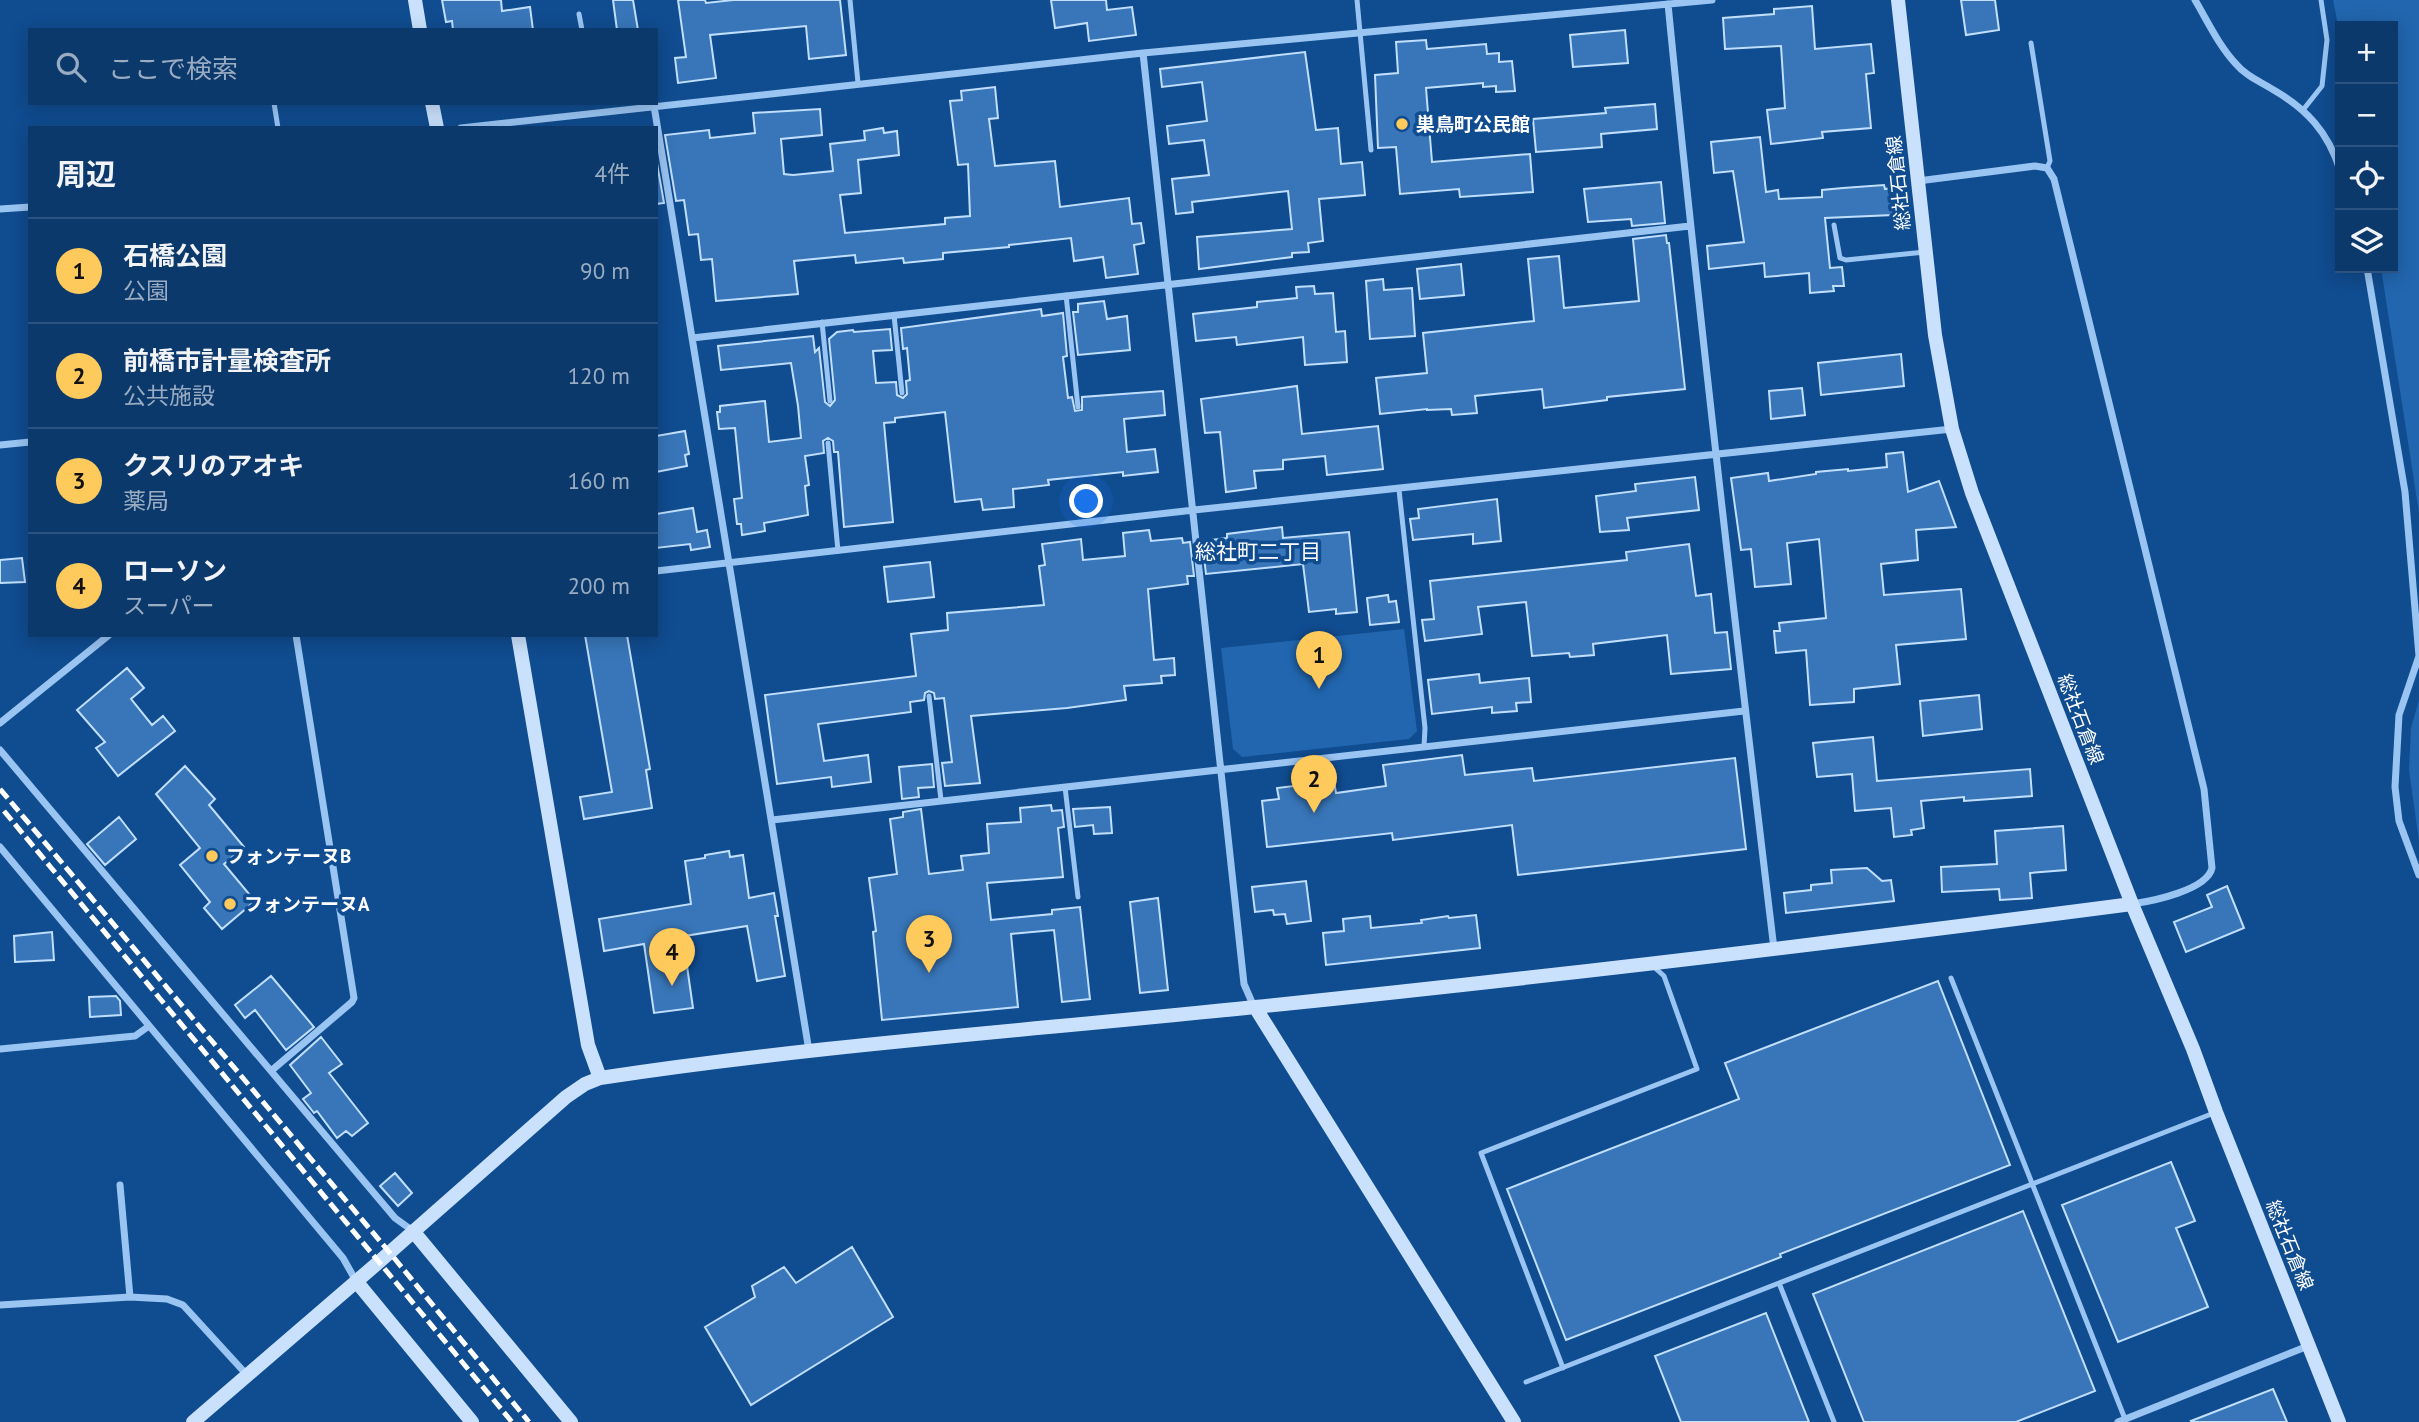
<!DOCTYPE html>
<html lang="ja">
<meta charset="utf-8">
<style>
body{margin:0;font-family:"PT Sans","Noto Sans JP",sans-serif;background:#1a4474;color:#f1f3f6}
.controls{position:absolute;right:21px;top:21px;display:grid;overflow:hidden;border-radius:0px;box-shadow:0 4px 18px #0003}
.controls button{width:63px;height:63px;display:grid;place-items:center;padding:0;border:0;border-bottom:2px solid #2c537f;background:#0c396c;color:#f1f3f6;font:35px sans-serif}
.you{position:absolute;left:1087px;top:502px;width:24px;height:24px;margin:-18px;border:5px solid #fff;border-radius:50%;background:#1a73e8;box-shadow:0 0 0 10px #1a73e833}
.badge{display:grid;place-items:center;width:46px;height:46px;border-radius:50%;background:#ffca5c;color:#111;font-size:23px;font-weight:700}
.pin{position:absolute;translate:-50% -58px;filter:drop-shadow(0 2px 4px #0008)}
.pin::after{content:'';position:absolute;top:37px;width:24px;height:21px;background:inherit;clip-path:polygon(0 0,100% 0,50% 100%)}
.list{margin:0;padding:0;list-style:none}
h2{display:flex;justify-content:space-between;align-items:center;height:91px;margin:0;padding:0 28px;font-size:30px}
h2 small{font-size:23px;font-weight:400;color:#9aacc2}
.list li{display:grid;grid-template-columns:46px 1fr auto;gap:21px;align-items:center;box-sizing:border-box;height:105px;padding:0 28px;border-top:2px solid #2c537f}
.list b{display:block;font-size:26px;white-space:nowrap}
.list p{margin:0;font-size:23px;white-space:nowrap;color:#9aacc2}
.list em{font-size:23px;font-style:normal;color:#9aacc2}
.icon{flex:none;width:38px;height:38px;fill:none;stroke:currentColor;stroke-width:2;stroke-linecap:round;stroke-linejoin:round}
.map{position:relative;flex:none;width:2419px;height:1422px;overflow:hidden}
.search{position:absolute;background:#0c396c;box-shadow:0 4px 18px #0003;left:28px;top:28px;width:630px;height:77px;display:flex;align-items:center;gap:18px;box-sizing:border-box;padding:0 24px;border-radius:0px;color:#9aacc2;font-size:26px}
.panel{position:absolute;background:#0c396c;box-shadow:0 4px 18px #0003;left:28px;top:126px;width:630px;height:511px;border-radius:0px}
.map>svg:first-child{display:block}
.green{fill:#2166af}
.building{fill:#3876b9;stroke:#c1dffd;stroke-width:2}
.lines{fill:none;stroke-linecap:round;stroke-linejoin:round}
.lane{stroke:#9ac5f3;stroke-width:5}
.street{stroke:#9ac5f3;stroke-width:7}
.secondary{stroke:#c9e1fd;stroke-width:14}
.rail{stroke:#fff;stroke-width:5;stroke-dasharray:12 5;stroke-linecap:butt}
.poi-dot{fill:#ffca5c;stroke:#104c90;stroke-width:2.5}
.labels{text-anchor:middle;stroke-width:7;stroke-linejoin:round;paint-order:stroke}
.poi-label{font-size:19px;font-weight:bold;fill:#fff;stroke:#104c90;text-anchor:start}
.street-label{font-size:19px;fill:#fff;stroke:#104c90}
.neighbourhood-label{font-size:21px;fill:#fff;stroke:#104c90}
</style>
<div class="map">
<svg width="2419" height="1422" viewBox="0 0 2419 1422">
<rect width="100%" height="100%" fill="#104c90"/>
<path class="green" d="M2333 0H2419V513L2381 268H2393V26H2340V35Z
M1404 629 1417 731 1409 739 1242 757 1233 749 1221 648Z
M2419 700V841L2409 770 2411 728Z"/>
<path class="building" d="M442 0H501L502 11 530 7 533 30H453L452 21 446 22Z
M613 0H633L638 30H617Z
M678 0H705L706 3 733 0H840L846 55 809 59 806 26 710 35 716 78 678 83 675 58 686 57Z
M1051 0H1106L1107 10 1132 7 1136 35 1089 41 1087 23 1055 28Z
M1961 0H1995L1999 30 1966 35Z
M1812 6 1815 49 1871 44 1874 73 1866 74 1871 128 1822 132 1823 138 1771 144 1767 110 1785 108 1781 46 1725 49 1723 18 1774 14V9Z
M1625 30 1628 63 1573 67 1570 35Z
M1426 40 1427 49 1486 44 1487 54 1499 53V62L1512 61 1515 91 1496 92V86L1483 87V83L1426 88 1432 162 1530 154 1533 192 1460 197 1459 189 1400 194 1396 147 1378 148 1375 75 1398 73 1396 42Z
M1305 52 1316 130 1338 128 1341 164 1362 162 1365 195 1319 199 1323 241 1308 243 1309 252 1292 253V257L1199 269 1197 237 1292 229 1288 191 1192 202 1193 212 1176 214 1172 179 1209 175 1204 140 1169 144 1167 126 1207 121 1202 82 1162 87 1160 69Z
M995 87 998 118 989 119 995 166 1055 161 1060 207 1129 198 1132 224 1141 223 1144 243 1134 245 1138 274 1106 278 1103 257 1074 261 1071 238 1009 245V247L943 253V259L904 263 903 258 856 263 855 255 794 261 798 294 716 301 712 259 701 260 698 234 689 235 684 200 676 201 665 135 709 130 710 138 755 133 753 113 820 109 822 135 781 139 784 174 793 175 833 171 830 144 865 140 864 131 883 128 884 133 897 131 899 155 858 160 861 193 840 195 845 233 945 224V218L970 216 968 164 958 165 950 101 962 100 961 91Z
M1655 104 1657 129 1601 134 1602 147 1536 152 1533 119 1606 113 1605 108Z
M1760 137 1766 192 1778 190 1779 199 1822 197V190L1843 188 1884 185 1885 189 1891 188 1893 215 1825 218 1830 268 1842 267 1844 286H1833L1834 291 1810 293 1809 273 1765 277 1764 263 1709 269 1707 246 1744 242 1733 171 1714 173 1711 142Z
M656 158 664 203 656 204Z
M1661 182 1665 223 1632 226 1631 219 1588 222 1584 189Z
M1666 235 1667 243H1669L1685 389 1607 397V400L1544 408 1542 389 1475 396 1477 413 1452 415 1451 409 1427 410V409L1380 414 1376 378 1427 373 1423 333 1534 321 1528 259 1559 256 1564 308 1639 301 1633 239Z
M1461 264 1464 295 1420 299 1417 269Z
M1383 279 1384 290 1412 288 1415 336 1370 339 1366 281Z
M1314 286 1315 294 1333 293 1336 332 1345 331 1347 362 1305 365 1303 337 1237 345 1236 337 1196 341 1193 314 1257 307V302L1297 298 1296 287Z
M1104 301 1107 319 1127 316 1130 350 1078 355 1073 312H1078V304Z
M1041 309 1042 316 1063 313 1067 356 1063 357 1068 398 1072 397 1075 411 1082 410V397L1163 391 1165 415 1124 419 1127 452 1155 449 1158 472 1123 476V472L1048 480 1049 485 1013 489 1014 507 983 510 981 499 955 502 945 412 895 418V422L884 423 893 522 844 527 838 452H834L833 441 828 438 823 441 824 453 805 456 809 485 805 486 808 515 764 523 765 531 742 535 741 524H737L734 499 742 498 735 428 719 429 717 412H720V406L765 401 769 442 801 438 798 406 791 363 721 370 718 346 813 336 815 352 819 348 825 402 830 406 835 400 829 339 837 332 853 330 854 332 890 329 892 350 873 351 876 383 896 382 897 395 903 398 907 394 906 381 910 380 907 348 903 349 901 328Z
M1901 354 1904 386 1821 395 1818 363Z
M1297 386 1302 434 1378 426 1383 469 1327 475 1325 456 1283 460V469L1254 471 1256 488 1226 492 1220 432 1205 433 1201 399Z
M1802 388 1805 415 1771 419 1769 391Z
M685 431 689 454 685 455 687 466 656 472V436Z
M1903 452 1908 492 1939 481 1956 527 1916 530 1918 560 1881 564 1884 595 1961 589 1966 639 1896 645 1900 684 1854 689V702L1810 705 1806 650 1776 653 1774 631H1780L1779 623 1826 618 1819 539 1787 543 1791 584 1755 587 1751 549 1741 550 1731 478 1768 473 1769 481 1816 474V472L1848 469V471L1887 467 1886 454Z
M1695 477 1699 510 1627 518 1629 530 1600 532 1596 496 1636 491 1635 484Z
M1497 499 1501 541 1473 544V534L1413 540 1410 519 1419 518 1418 509Z
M693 508 697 532 707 530 710 547 691 550 690 544 656 548V514Z
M1282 527 1283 538 1349 532 1357 612 1336 614V609L1309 612 1303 564 1206 574 1202 541 1227 538V534Z
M1149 530 1151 541 1182 538 1183 543 1190 542 1194 576H1187L1188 584 1148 589 1154 660 1174 658 1175 675 1161 676 1162 683 1124 686 1126 700 1067 708 971 716 980 783 945 786 942 763 952 762 944 698 935 699 934 693 929 691 925 693 924 700 910 702 911 712 818 724 824 761 868 755 871 782 832 787 831 777 777 784 765 695 916 676 911 634 948 630 947 613 1044 605 1039 566 1045 565 1042 544 1081 539 1083 560 1125 556 1123 533Z
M1689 544 1696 596 1711 594 1715 633 1727 632 1731 669 1671 674 1667 635 1593 644 1594 655 1570 657 1569 653 1532 656 1526 602 1478 607 1482 634 1425 641 1422 620 1434 619 1430 581 1627 560 1626 552Z
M22 558 25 582 0 583V560Z
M930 562 934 597 888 602 884 567Z
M1388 595 1389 602 1396 601 1399 622 1370 625 1367 598Z
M585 635H627L650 769 646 770 652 808 584 819 580 797 612 792Z
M127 668 144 688 131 699 152 725 163 716 175 731 118 776 96 748 105 742 77 710Z
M1479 674 1480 683 1529 678 1531 702 1516 703 1517 711 1492 713V707L1432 714 1428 680Z
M1979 695 1982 729 1923 736 1920 701Z
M1873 737 1877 781 2030 769 2032 796 1964 801V797L1921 801 1924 828 1911 830 1912 835 1894 837 1891 808 1855 811 1852 774 1817 777 1813 743Z
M1462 755 1465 775 1532 768 1534 781 1735 758 1746 849 1518 875 1512 825 1393 840 1392 833 1267 847 1262 801 1279 799 1277 788 1334 781 1336 793 1386 786 1383 765Z
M932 764 934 787 918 788 919 797 902 799 899 767Z
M185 766 215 799 209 805 244 847 224 864 255 901 222 929 204 908 210 902 180 865 200 848 156 794Z
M1051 805 1052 811 1062 810 1064 827 1058 828 1063 877 987 883 991 920 1052 914V910L1080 907 1090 999 1062 1002 1054 930 1011 934 1018 1007 882 1020 873 932 876 931 869 878 897 874 890 819 903 817V812L921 809 929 874 963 870 961 856 989 853 987 824 1021 822 1020 808Z
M1110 807 1112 833 1094 834 1093 825 1075 827 1073 809Z
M119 817 136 839 105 865 87 844Z
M2063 826 2066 870 2030 873 2032 898 2000 900 1999 889 1942 892 1941 867 1997 864 1995 831Z
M729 851 730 857 743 855 749 898 774 893 778 916H775L785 976 757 981 747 926 685 936 683 938 693 1008 654 1013 644 944 604 951 599 919 691 904 685 861 705 858V855Z
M1867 868 1882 881 1891 880 1894 901 1786 913 1784 893 1811 890V885L1832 883 1831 870Z
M1306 881 1311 921 1287 924 1285 914 1274 915 1273 910 1255 912 1252 887Z
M2227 886 2244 928 2186 952 2174 922 2212 907 2207 895Z
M1158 898 1168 990 1140 993 1130 902Z
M1476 915 1480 948 1326 965 1323 933 1344 931 1343 919 1370 916 1371 928 1422 923 1421 920 1448 916 1449 918Z
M52 932 54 960 15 962 14 936Z
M271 976 314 1027 286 1050 255 1010 245 1018 235 1005Z
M1938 981 2010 1165 1780 1254 1781 1257 1566 1340 1507 1189 1739 1099 1725 1063Z
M116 996 120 1001 121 1015 90 1017 89 997Z
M321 1037 342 1064 329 1073 368 1123 352 1136 346 1131 337 1138 317 1111 314 1113 303 1099 311 1093 290 1065Z
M2171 1162 2195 1221 2176 1228 2208 1307 2118 1342 2062 1205Z
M395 1173 412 1193 398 1206 380 1186Z
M2023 1211 2095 1391 2016 1422H1864L1813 1294Z
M852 1247 893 1317 751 1405 705 1327 755 1297 752 1286 784 1267 796 1283Z
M1766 1313 1809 1422H1681L1655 1356Z
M2273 1389 2287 1422H2192L2191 1421Z"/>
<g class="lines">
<path class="lane" d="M850 0 858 83
M1357 0 1371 150
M579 14 582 30
M2031 43 2050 161 2047 168
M274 103 278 128
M2303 110 2322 86 2327 40 2321 0
M1834 225 1840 258 1846 260 1925 252
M1066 295 1078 407
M894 315 902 393
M822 322 830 401
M828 443 838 551
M1399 490 1425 728 1424 747
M929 696 941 800
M1065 787 1078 897
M1951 978 2125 1419
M1779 1283 1834 1422
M1563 1368 1481 1153 1697 1069 1664 976 1654 967
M1526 1382 2214 1113"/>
<path class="street" d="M2195 0C2208 22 2219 46 2236 64 2246 76 2259 81 2272 89 2307 109 2328 132 2340 170
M1668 4C1699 319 1736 634 1774 949
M1143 53 1244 984 1254 1007
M654 106 809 1051
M461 128 1143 53 1712 0
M1918 181 2035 166 2047 168 2054 179 2204 789 2212 868C2207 890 2153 901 2132 904
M0 209 30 207
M2367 268 2405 492 2419 656 2399 715 2395 787 2399 821 2419 875
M692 338 1690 226
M0 445 30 442
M656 571 1194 510 1952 429
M0 723 109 635
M0 750 395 1218 413 1231
M772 820 1744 711
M0 847 343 1258 356 1281
M0 1049 135 1036 149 1026
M271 1071 352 1002 354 998 296 635
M120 1185 130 1297
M0 1305 130 1297 167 1299 183 1305 247 1375
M2118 1422 2308 1346"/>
<path class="secondary" d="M415 0 420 30
M1898 0 1935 335 1952 429 1972 493 2132 904 2193 1049 2216 1112 2339 1422
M432 103 437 128
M518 635 588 1045 600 1078
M1255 1007 1514 1422
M413 1231 571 1422
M356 1281 472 1422
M193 1422 380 1261 566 1097 585 1084 600 1078C817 1045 1036 1030 1255 1007 1548 977 1840 942 2132 904"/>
<path class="rail" d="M0 789 390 1253 529 1422
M4 811 512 1422"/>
</g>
<g class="poi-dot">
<circle cx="1402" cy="124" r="7"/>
<circle cx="212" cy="856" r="7"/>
<circle cx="230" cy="904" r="7"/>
</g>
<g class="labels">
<g class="poi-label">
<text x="1416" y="131">巣鳥町公民館</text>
<text x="226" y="863">フォンテーヌB</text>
<text x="244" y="911">フォンテーヌA</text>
</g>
<g class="street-label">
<text transform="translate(1898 183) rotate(-96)" y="7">総社石倉線</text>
<text transform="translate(2081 719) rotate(69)" y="7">総社石倉線</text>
<text transform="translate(2290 1245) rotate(68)" y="7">総社石倉線</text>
</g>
<g class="neighbourhood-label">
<text x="1258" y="559">総社町二丁目</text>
</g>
</g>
</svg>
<div class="controls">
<button>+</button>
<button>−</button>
<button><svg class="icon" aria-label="locate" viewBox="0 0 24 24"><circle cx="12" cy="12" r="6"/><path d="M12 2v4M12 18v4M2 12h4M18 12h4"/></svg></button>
<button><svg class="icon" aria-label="layers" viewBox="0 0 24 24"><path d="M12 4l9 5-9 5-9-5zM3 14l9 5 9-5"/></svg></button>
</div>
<div class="you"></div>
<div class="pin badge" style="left:1319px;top:689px">1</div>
<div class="pin badge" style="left:1314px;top:813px">2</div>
<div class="pin badge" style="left:929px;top:973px">3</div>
<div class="pin badge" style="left:672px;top:986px">4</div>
<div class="search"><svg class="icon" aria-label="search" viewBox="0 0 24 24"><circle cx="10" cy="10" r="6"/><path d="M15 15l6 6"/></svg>ここで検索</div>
<section class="panel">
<h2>周辺<small>4件</small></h2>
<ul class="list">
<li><span class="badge">1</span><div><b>石橋公園</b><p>公園</p></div><em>90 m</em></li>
<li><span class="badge">2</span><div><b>前橋市計量検査所</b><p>公共施設</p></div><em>120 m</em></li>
<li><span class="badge">3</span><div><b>クスリのアオキ</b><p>薬局</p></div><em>160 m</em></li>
<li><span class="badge">4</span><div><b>ローソン</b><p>スーパー</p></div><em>200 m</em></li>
</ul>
</section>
</div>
